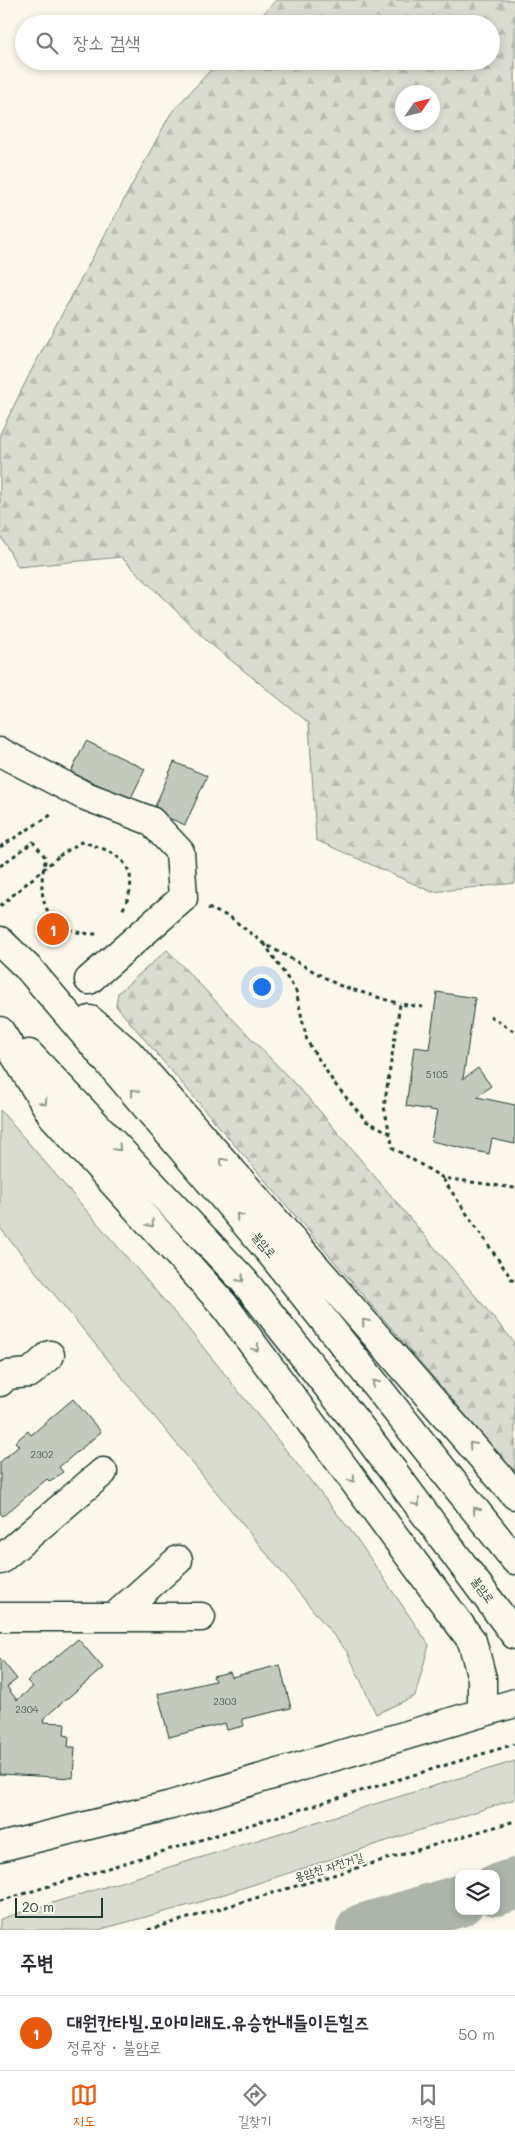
<!DOCTYPE html>
<html lang="ko">
<meta charset="utf-8">
<style>
body{margin:0;font-family:Mali,"Poor Story",sans-serif;background:#f2f2f3;color:#2b2b33}
.controls{position:absolute;right:15px;bottom:15px;display:grid;overflow:hidden;border-radius:10px;box-shadow:0 2px 8px #0003}
.controls button{width:45px;height:45px;display:grid;place-items:center;padding:0;border:0;border-bottom:1px solid #e1e1e2;background:#fff;color:#2b2b33;font:25px sans-serif}
.compass{position:absolute;left:395px;top:85px;width:45px;height:45px;border-radius:50%;background:#fff;box-shadow:0 2px 8px #0003;rotate:55deg}
.scale{position:absolute;left:15px;bottom:12px;width:88px;box-sizing:border-box;padding-left:5px;border:2px solid #1f3d34;border-top:0;font-size:14px;line-height:18px;white-space:nowrap;color:#1f3d34;-webkit-text-stroke:4px #fbf7ec;paint-order:stroke}
.you{position:absolute;left:261px;top:986px;width:18px;height:18px;margin:-12px;border:4px solid #fff;border-radius:50%;background:#1a73e8;box-shadow:0 0 0 8px #1a73e833}
.badge{display:grid;place-items:center;width:32px;height:32px;border-radius:50%;background:#ea580c;color:#fff;font-size:16px;font-weight:700}
.pin{position:absolute;translate:-50% -50%;border:2px solid #fff;box-shadow:0 1px 5px #0006}
.list{margin:0;padding:0;list-style:none}
h2{display:flex;justify-content:space-between;align-items:center;height:65px;margin:0;padding:0 20px;font-size:21px}
h2 small{font-size:16px;font-weight:400;color:#7c7c81}
.list li{display:grid;grid-template-columns:32px 1fr auto;gap:15px;align-items:center;box-sizing:border-box;height:75px;padding:0 20px;border-top:1px solid #e1e1e2}
.list b{display:block;font-size:19px;white-space:nowrap}
.list p{margin:0;font-size:16px;white-space:nowrap;color:#7c7c81}
.list em{font-size:16px;font-style:normal;color:#7c7c81}
.icon{flex:none;width:28px;height:28px;fill:none;stroke:currentColor;stroke-width:2;stroke-linecap:round;stroke-linejoin:round}
.map{position:relative;flex:none;width:515px;height:1930px;overflow:hidden}
.search{position:absolute;background:#fff;box-shadow:0 2px 8px #0003;left:15px;right:15px;top:15px;height:55px;display:flex;align-items:center;gap:12px;box-sizing:border-box;padding:0 18px;border-radius:28px;color:#7c7c81;font-size:19px}
.sheet{height:140px;background:#fff}
nav{display:flex;justify-content:space-around;align-items:center;box-sizing:border-box;height:70px;border-top:1px solid #e1e1e2;background:#fff;font-size:14px;color:#7c7c81}
nav a{display:grid;justify-items:center;gap:2px}
nav .on{color:#ea580c}
.map>svg:first-child{display:block}
.green{fill:#dbdcd1;stroke:#7d8c82}
.forest{fill:url(#forest-firs);stroke:#7d8c82;fill-rule:evenodd}
.lines{fill:none;stroke-linecap:round;stroke-linejoin:round}
.river{stroke:#adb4aa;stroke-width:52}
.building{fill:#c4c9be;stroke:#1f3d34}
.minor-casing{stroke:#1f3d34;stroke-width:31}
.path{stroke:#1f3d34;stroke-width:3;stroke-dasharray:4 4;stroke-linecap:butt}
.minor{stroke:#fbf7ec;stroke-width:28}
.path-bridge{stroke:#1f3d34;stroke-width:3;stroke-dasharray:4 4;stroke-linecap:butt}
.oneway{stroke:#8d9a90}
.labels{text-anchor:middle;stroke-width:4;stroke-linejoin:round;paint-order:stroke}
.number-label{font-size:10px;fill:#486056}
.street-label{font-size:12px;fill:#1f3d34;stroke:#fbf7ec}
</style>
<div class="map">
<svg width="515" height="1930" viewBox="0 0 515 1930">
<defs>
<pattern id="forest-firs" width="22" height="20" patternUnits="userSpaceOnUse" patternTransform="scale(1.25)"><rect width="22" height="20" fill="#dbdcd1"/><path d="M5 1l3.5 6h-7zM16 11l3.5 6h-7z" fill="#bcbeb4"/></pattern>
</defs>
<rect width="100%" height="100%" fill="#fbf7ec"/>
<filter id="ink" filterUnits="userSpaceOnUse"><feTurbulence type="fractalNoise" baseFrequency=".02" numOctaves="2"/><feDisplacementMap in="SourceGraphic" scale="10" xChannelSelector="R" yChannelSelector="G"/><feConvolveMatrix kernelMatrix="1 2 1 2 8 2 1 2 1" color-interpolation-filters="sRGB"/></filter>
<g filter="url(#ink)">
<path class="green" d="M0 1110 186 1326 355 1536 429 1645 415 1696 376 1714 348 1653 0 1228Z
M515 1761V1799L197 1903 98 1930H0V1919Z"/>
<path class="forest" d="M276 0H515V883L432 892 316 840 309 723 207 641 121 557 18 567 0 535V434L30 373 171 113 219 61H491V24H254ZM402 92H432V122H402Z
M167 950 312 1102 515 1343V1473L116 1006 118 993Z"/>
<g class="lines">
<path class="river" d="M496 1890 515 1884
M362 1930 459 1901"/>
</g>
<path class="building" d="M86 741 145 769 130 800 71 772Z
M174 762 207 776 185 825 153 811Z
M437 992 475 998 463 1079 478 1068 491 1086 477 1097 515 1105V1144L492 1139 489 1154 431 1141 437 1111 406 1106 414 1047 429 1049Z
M73 1399 101 1432 59 1467 63 1472 50 1482 47 1479 3 1516 0 1513V1462L19 1446 15 1442 28 1431 31 1435Z
M78 1639 103 1668 44 1718 43 1722 65 1723 64 1735 69 1736 68 1747H75L73 1778 0 1774V1658L17 1679 7 1687 17 1700 33 1687 27 1681Z
M280 1665 291 1708 242 1719 244 1726 227 1730 225 1723 169 1737 158 1694 215 1681 213 1676 230 1672 232 1677Z"/>
<g class="lines">
<defs>
<path id="minor" d="M0 752 83 795 151 821 180 852 183 898 89 980
M0 941 30 970 273 1256 515 1560
M90 1020 128 1052 515 1495
M0 1031 52 1115 224 1305 472 1641 482 1678V1712
M29 1054 244 1281 367 1436 515 1635
M0 1382 7 1375 30 1373 50 1355
M0 1560 103 1472
M0 1617H201
M114 1617 178 1560
M0 1847 171 1805 515 1703"/>
</defs>
<use href="#minor" class="minor-casing"/>
<path class="path" d="M0 847 54 813
M59 856 81 842C122 851 144 870 122 911
M0 866 33 842 46 858C34 902 48 934 97 934
M208 908 230 917 263 943 338 985 400 1004
M264 943 296 991 307 1041 334 1083 366 1121 390 1133
M423 1007 400 1004 384 1107 393 1148 443 1178 515 1188
M490 1016 515 1032
M443 1179 515 1284
M0 1901 515 1744
M148 1930 515 1821"/>
<use href="#minor" class="minor"/>
<path class="path-bridge" d="M0 906 59 856"/>
</g>
<defs><path id="oneway-chevron" d="M-2-3.5L2.5 0L-2 3.5" fill="none" stroke-width="1.6" stroke-linecap="round" stroke-linejoin="round" transform="scale(1.25)"/></defs>
<g class="oneway">
<use href="#oneway-chevron" transform="translate(134 1092) rotate(-130)"/>
<use href="#oneway-chevron" transform="translate(44 1102) rotate(58)"/>
<use href="#oneway-chevron" transform="translate(118 1148) rotate(47)"/>
<use href="#oneway-chevron" transform="translate(223 1161) rotate(-131)"/>
<use href="#oneway-chevron" transform="translate(239 1216) rotate(-130)"/>
<use href="#oneway-chevron" transform="translate(151 1224) rotate(48)"/>
<use href="#oneway-chevron" transform="translate(241 1279) rotate(48)"/>
<use href="#oneway-chevron" transform="translate(365 1322) rotate(-131)"/>
<use href="#oneway-chevron" transform="translate(256 1348) rotate(53)"/>
<use href="#oneway-chevron" transform="translate(375 1383) rotate(-129)"/>
<use href="#oneway-chevron" transform="translate(472 1445) rotate(-131)"/>
<use href="#oneway-chevron" transform="translate(352 1479) rotate(53)"/>
<use href="#oneway-chevron" transform="translate(417 1503) rotate(53)"/>
<use href="#oneway-chevron" transform="translate(476 1510) rotate(-129)"/>
</g>
</g>
<g class="labels">
<g class="number-label">
<text x="437" y="1078">5105</text>
<text x="42" y="1458">2302</text>
<text x="225" y="1705">2303</text>
<text x="27" y="1713">2304</text>
</g>
<g class="street-label">
<text transform="translate(264 1245) rotate(50)" y="4">불암로</text>
<text transform="translate(483 1590) rotate(54)" y="4">불암로</text>
<text transform="translate(329 1867) rotate(-17)" y="4">용암천 자전거길</text>
</g>
</g>
</svg>
<div class="controls">
<button><svg class="icon" aria-label="layers" viewBox="0 0 24 24"><path d="M12 4l9 5-9 5-9-5zM3 14l9 5 9-5"/></svg></button>
</div>
<svg class="compass" viewBox="-18 -18 36 36"><path d="M0-13l5 13h-10z" fill="#e53935"/><path d="M0 13l5-13h-10z" fill="#7c7c81"/></svg>
<div class="scale">20 m</div>
<div class="you"></div>
<div class="pin badge" style="left:53px;top:929px">1</div>
<div class="search"><svg class="icon" aria-label="search" viewBox="0 0 24 24"><circle cx="10" cy="10" r="6"/><path d="M15 15l6 6"/></svg>장소 검색</div>
</div>
<section class="sheet">
<h2>주변<small></small></h2>
<ul class="list">
<li><span class="badge">1</span><div><b>대원칸타빌.모아미래도.유승한내들이든힐즈</b><p>정류장 · 불암로</p></div><em>50 m</em></li>
</ul>
</section>
<nav>
<a class="on"><svg class="icon" aria-label="map" viewBox="0 0 24 24"><path d="M3 6l6-2 6 2 6-2v14l-6 2-6-2-6 2zM9 4v14M15 6v14"/></svg>지도</a>
<a><svg class="icon" aria-label="directions" viewBox="0 0 24 24"><path d="M12 3l9 9-9 9-9-9zM9 14v-3h6M13 9l2 2-2 2"/></svg>길찾기</a>
<a><svg class="icon" aria-label="saved" viewBox="0 0 24 24"><path d="M7 4h10v16l-5-4-5 4z"/></svg>저장됨</a>
</nav>
